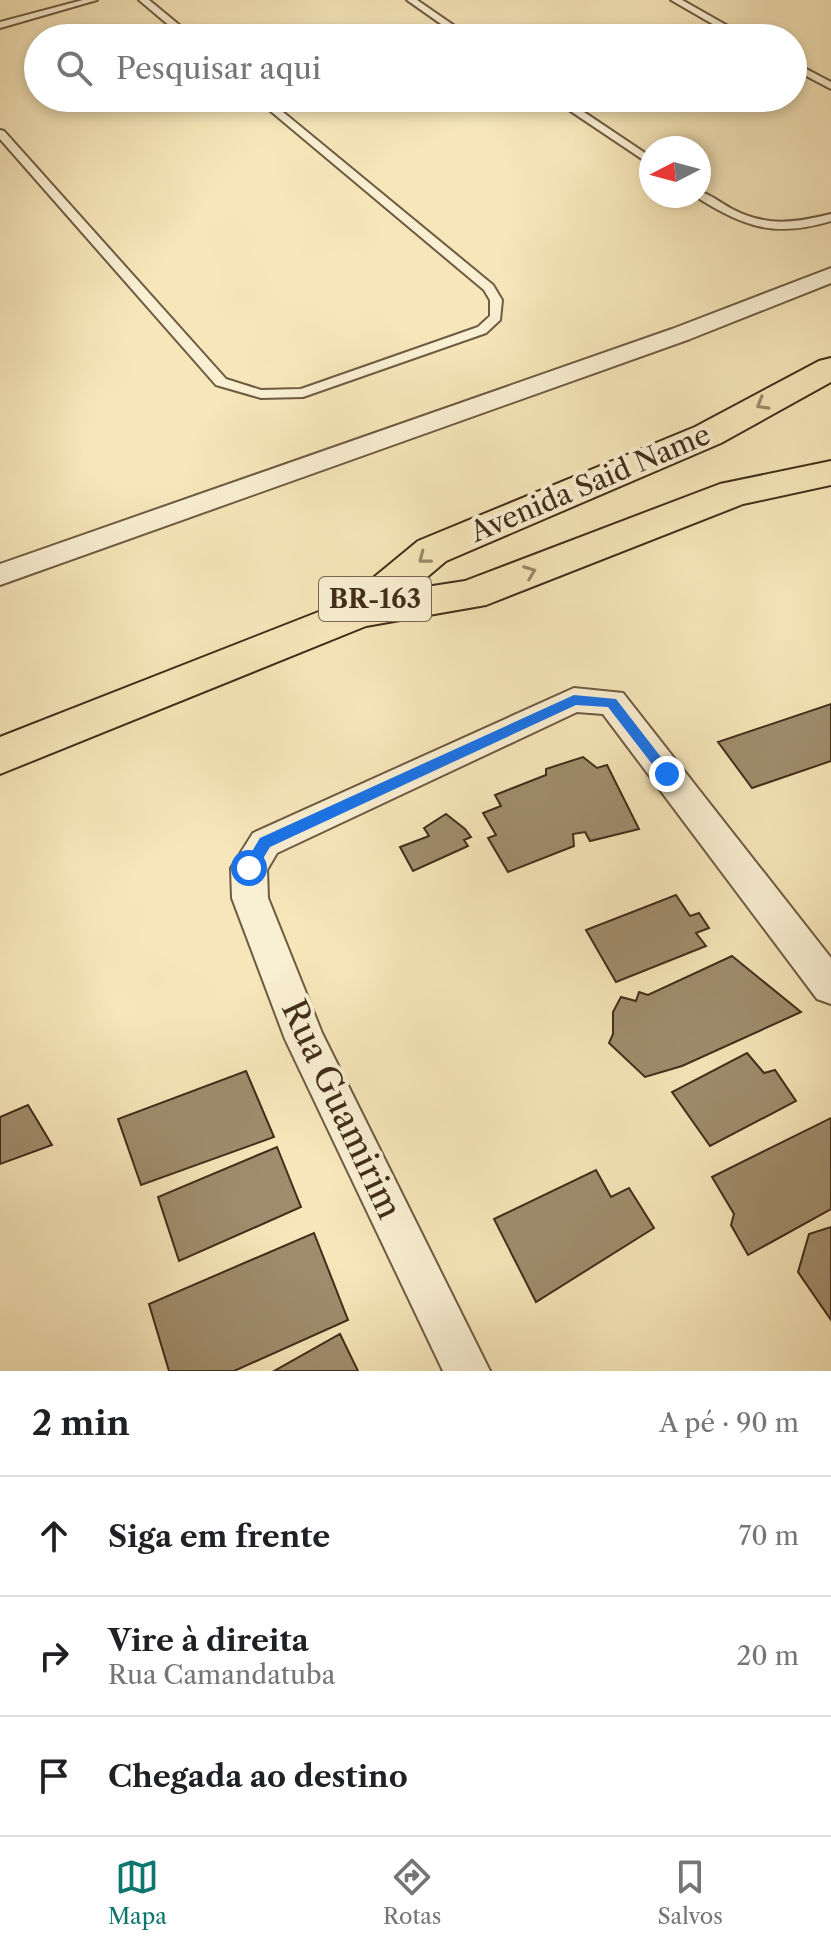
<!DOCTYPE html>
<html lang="pt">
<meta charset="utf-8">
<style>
body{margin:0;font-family:"Libre Caslon Text",serif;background:#f2f2f2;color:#202124}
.compass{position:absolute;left:639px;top:136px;width:72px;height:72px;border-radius:50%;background:#fff;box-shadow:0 4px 12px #0003;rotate:264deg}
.stop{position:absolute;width:24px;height:24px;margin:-18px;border:6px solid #1a73e8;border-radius:50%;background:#fff}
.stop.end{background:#1a73e8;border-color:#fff;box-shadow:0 2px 8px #0008}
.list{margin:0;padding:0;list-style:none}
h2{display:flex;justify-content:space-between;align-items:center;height:104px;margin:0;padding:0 32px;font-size:34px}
h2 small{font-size:26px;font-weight:400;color:#757577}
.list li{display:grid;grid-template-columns:52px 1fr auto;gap:24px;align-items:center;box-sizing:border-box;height:120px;padding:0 32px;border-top:2px solid #e0e0e0}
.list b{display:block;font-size:30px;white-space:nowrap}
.list p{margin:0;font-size:26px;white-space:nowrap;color:#757577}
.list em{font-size:26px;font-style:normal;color:#757577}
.icon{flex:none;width:44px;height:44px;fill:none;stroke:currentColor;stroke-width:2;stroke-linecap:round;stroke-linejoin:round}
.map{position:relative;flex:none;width:831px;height:1371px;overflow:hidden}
.search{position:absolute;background:#fff;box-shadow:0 4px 12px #0003;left:24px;right:24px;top:24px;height:88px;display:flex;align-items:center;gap:20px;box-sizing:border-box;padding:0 28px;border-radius:44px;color:#757577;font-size:30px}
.sheet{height:464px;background:#fff}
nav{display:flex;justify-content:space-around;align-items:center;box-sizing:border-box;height:112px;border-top:2px solid #e0e0e0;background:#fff;font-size:22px;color:#757577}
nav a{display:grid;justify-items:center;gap:4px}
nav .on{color:#0f766e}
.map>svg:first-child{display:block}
.building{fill:#a08d6d;stroke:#422d1b;stroke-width:2}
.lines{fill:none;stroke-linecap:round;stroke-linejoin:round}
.lane-casing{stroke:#6f5b42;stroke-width:4}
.street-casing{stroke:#6f5b42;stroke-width:4}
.highway-casing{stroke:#422d1b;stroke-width:4}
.lane{fill:#f9efd2;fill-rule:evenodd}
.street{fill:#f9efd2;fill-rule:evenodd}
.highway{fill:#f6e6b9;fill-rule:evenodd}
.oneway{stroke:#9c8a6a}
.route{fill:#1a73e8}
.labels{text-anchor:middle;stroke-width:8;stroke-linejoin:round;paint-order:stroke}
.shield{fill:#f9efd2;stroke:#796752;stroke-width:2}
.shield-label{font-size:26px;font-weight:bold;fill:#422d1b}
.street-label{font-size:28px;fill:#422d1b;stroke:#f9efd2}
.near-street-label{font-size:34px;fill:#422d1b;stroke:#f9efd2}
</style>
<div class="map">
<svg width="831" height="1371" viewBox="0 0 831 1371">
<rect width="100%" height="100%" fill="#f6e6b9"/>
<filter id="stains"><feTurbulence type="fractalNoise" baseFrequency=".0025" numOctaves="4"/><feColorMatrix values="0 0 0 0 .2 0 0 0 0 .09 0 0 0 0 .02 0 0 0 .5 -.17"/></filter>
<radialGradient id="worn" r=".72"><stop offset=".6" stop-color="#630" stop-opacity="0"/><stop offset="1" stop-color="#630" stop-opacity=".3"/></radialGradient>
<path class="building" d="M831 704V761L752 788 718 742Z
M583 757 597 768 607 765 639 829 590 841 585 832 573 834 574 846 508 872 488 838 496 835 483 813 501 806 495 795 546 775V769Z
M446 814 465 829 471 837 464 840 468 846 413 871 400 847 429 836 424 828Z
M676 895 690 916 699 913 709 928 696 933 706 946 616 982 586 930Z
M732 956 801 1012 682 1066 645 1077 609 1043 613 1034V1012L621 997 636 1001 639 992 648 995Z
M747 1053 764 1073 775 1070 796 1101 710 1146 672 1092Z
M246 1071 274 1137 141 1185 118 1119Z
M28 1105 52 1145 0 1164V1117Z
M831 1118V1209L748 1255 731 1225 734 1214 712 1177Z
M277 1147 301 1207 179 1261 158 1197Z
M596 1170 611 1197 629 1188 654 1228 536 1302 494 1219Z
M831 1227V1320L798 1272 809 1234Z
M314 1233 348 1320 234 1371H169L149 1304Z
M340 1334 358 1371H274Z"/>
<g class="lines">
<defs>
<path id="lane" d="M83 0H97L0 28V22Z
M139 0H149L195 38H184Z
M407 0H417L472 38H461Z
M671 0H682L749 38H737Z
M793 62 831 82V89L793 69Z
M255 98H266L493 285 502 300 500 320 486 333 303 397 261 398 216 385 0 139V130L4 131 226 379 261 390 301 389 478 327 490 316V300L484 290Z
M551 98H563L651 157V165Z
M699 191C711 195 721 203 732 209 766 227 795 223 831 214V221C775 238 743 227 695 196H699Z"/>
<path id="street" d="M831 268V283L690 339 0 585V564L672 329Z
M574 688 623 693 831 958V1004L817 999 603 714 577 712 277 853 267 870 268 898 322 1033 490 1371H443L285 1039 232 898 231 868 253 833Z"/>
<path id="highway" d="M831 358V382L721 443 446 561 413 589 465 581 720 484 831 461V485L743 504 486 605 366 626 0 774V737L344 602 418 541 695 427 819 361Z"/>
</defs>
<use href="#lane" class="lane-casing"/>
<use href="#street" class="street-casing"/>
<use href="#highway" class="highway-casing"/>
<use href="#lane" class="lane"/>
<use href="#street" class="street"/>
<use href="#highway" class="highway"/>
</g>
<defs><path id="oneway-chevron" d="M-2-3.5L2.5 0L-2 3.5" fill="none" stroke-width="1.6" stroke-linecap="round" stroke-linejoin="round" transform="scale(2)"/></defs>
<g class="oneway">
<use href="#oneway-chevron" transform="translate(762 404) rotate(150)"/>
<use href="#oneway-chevron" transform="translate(424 558) rotate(142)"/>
<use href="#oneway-chevron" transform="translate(530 572) rotate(-21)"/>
</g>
<path class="route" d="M574 695 616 699 671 770V777H662L608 707 576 705 270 847 255 872H244L242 868 260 838Z"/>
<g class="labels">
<rect class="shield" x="319" y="577" width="112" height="44" rx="6"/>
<g class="shield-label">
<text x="375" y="608">BR-163</text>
</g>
<g class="street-label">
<text transform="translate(590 483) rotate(-23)" y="10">Avenida Said Name</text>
</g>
<g class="near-street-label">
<text transform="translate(342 1109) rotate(65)" y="12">Rua Guamirim</text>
</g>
</g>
<rect width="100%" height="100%" filter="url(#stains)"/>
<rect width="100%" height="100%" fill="url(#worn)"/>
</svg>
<svg class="compass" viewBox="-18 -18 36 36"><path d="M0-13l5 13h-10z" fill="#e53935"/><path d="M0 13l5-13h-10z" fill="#757577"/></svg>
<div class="stop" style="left:249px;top:868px"></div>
<div class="stop end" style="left:667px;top:774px"></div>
<div class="search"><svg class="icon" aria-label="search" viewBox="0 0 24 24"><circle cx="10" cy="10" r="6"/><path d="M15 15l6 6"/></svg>Pesquisar aqui</div>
</div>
<section class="sheet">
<h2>2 min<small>A pé · 90 m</small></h2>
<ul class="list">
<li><svg class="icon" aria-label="ahead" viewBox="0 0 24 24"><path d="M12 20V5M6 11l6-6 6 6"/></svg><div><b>Siga em frente</b></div><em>70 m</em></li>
<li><svg class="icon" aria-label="right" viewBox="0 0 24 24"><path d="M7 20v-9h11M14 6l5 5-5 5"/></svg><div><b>Vire à direita</b><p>Rua Camandatuba</p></div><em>20 m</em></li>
<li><svg class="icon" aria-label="arrive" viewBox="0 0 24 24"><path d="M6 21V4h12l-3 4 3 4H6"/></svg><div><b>Chegada ao destino</b></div></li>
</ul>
</section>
<nav>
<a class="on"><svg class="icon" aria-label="map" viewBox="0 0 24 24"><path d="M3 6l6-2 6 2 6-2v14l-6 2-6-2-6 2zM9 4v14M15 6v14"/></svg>Mapa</a>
<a><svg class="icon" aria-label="directions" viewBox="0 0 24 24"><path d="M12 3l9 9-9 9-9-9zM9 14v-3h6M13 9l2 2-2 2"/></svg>Rotas</a>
<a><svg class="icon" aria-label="saved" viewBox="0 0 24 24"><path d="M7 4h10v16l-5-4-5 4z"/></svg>Salvos</a>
</nav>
